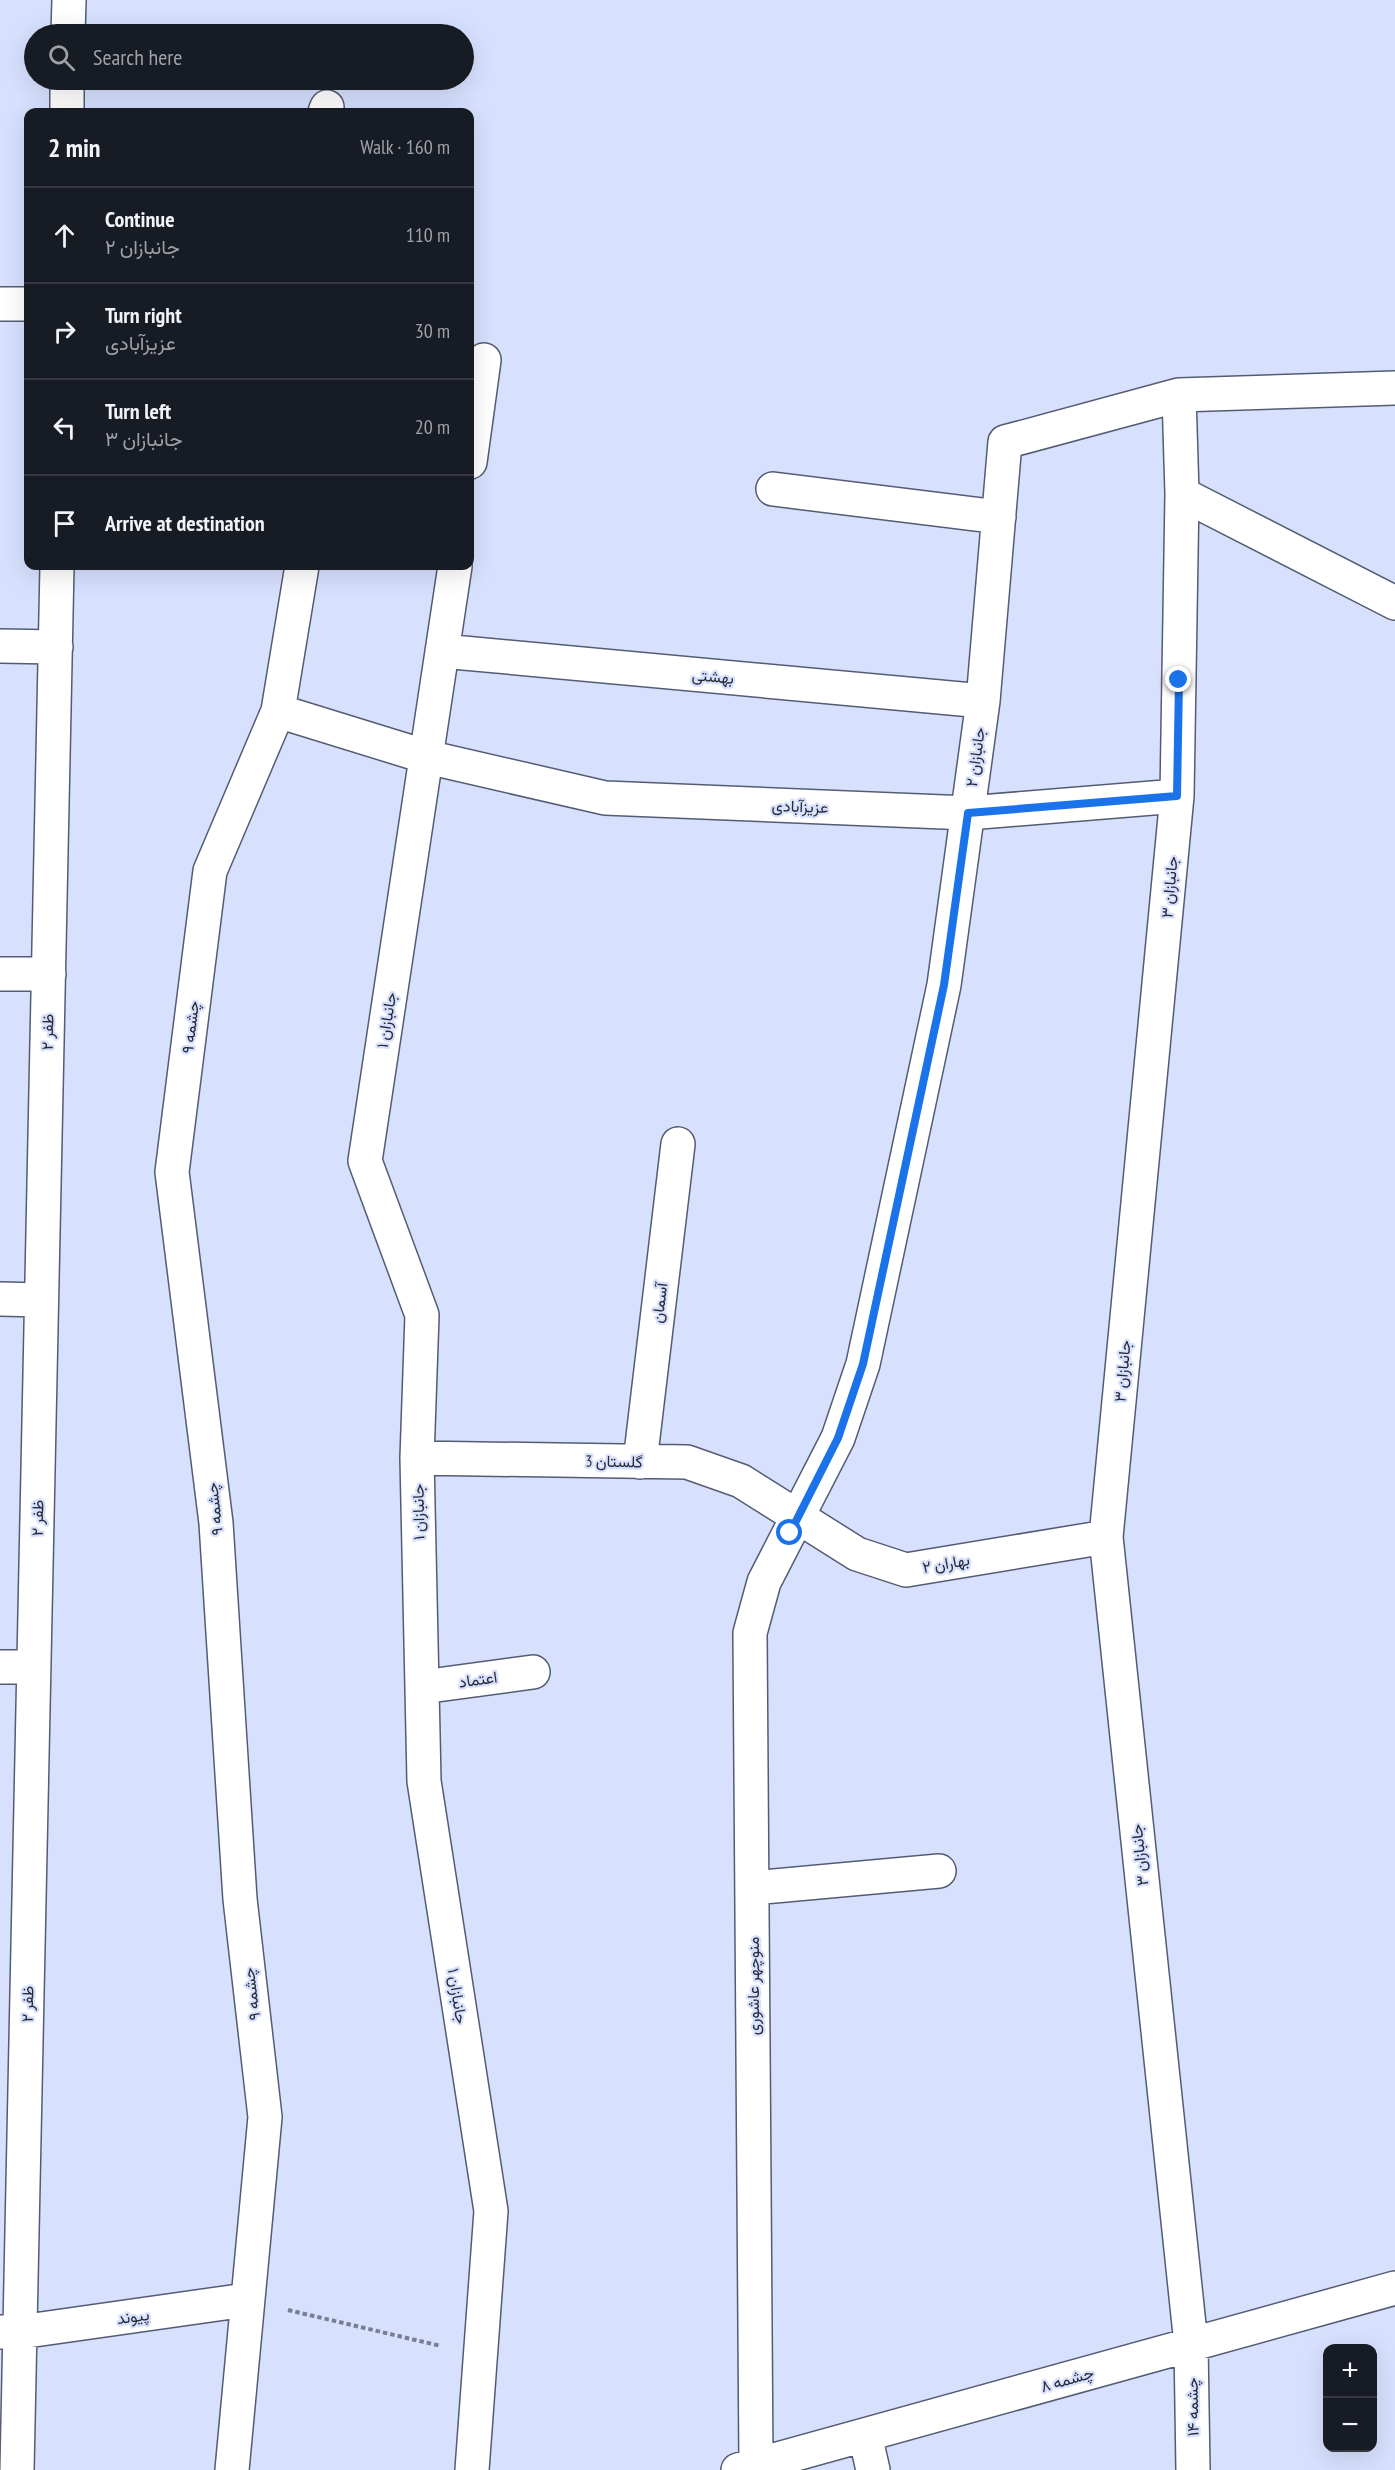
<!DOCTYPE html>
<meta charset="utf-8">
<style>
body{margin:0;font-family:"PT Sans Narrow",Vazirmatn,sans-serif;background:#20242c;color:#f1f3f6}
.controls{position:absolute;right:18px;bottom:18px;display:grid;overflow:hidden;border-radius:12px;box-shadow:0 6px 24px #0002}
.controls button{width:54px;height:54px;display:grid;place-items:center;padding:0;border:0;border-bottom:2px solid #363941;background:#171b24;color:#f1f3f6;font:30px sans-serif}
.stop{position:absolute;width:18px;height:18px;margin:-14px;border:4px solid #1a73e8;border-radius:50%;background:#fff}
.stop.end{background:#1a73e8;border-color:#fff;box-shadow:0 2px 6px #0008}
.list{margin:0;padding:0;list-style:none}
h2{display:flex;justify-content:space-between;align-items:center;height:78px;margin:0;padding:0 24px;font-size:26px}
h2 small{font-size:20px;font-weight:400;color:#9ea1a6}
.list li{display:grid;grid-template-columns:39px 1fr auto;gap:18px;align-items:center;box-sizing:border-box;height:96px;padding:0 24px;border-top:2px solid #363941}
.list b{display:block;font-size:22px;white-space:nowrap}
.list p{margin:0;font-size:20px;white-space:nowrap;color:#9ea1a6}
.list em{font-size:20px;font-style:normal;color:#9ea1a6}
.icon{flex:none;width:33px;height:33px;fill:none;stroke:currentColor;stroke-width:2;stroke-linecap:round;stroke-linejoin:round}
.map{position:relative;flex:none;width:1395px;height:2470px;overflow:hidden}
.search{position:absolute;background:#171b24;box-shadow:0 6px 24px #0002;left:24px;top:24px;width:450px;height:66px;display:flex;align-items:center;gap:15px;box-sizing:border-box;padding:0 21px;border-radius:33px;color:#9ea1a6;font-size:22px}
.panel{position:absolute;background:#171b24;box-shadow:0 6px 24px #0002;left:24px;top:108px;width:450px;height:462px;border-radius:12px}
.map>svg:first-child{display:block}
.lines{fill:none;stroke-linecap:round;stroke-linejoin:round}
.minor-casing{stroke:#545c74;stroke-width:36}
.path{stroke:#797f93;stroke-width:4;stroke-dasharray:4.5 3;stroke-linecap:butt}
.minor{stroke:#fff;stroke-width:33}
.route{stroke:#1a73e8;stroke-width:8}
.labels{text-anchor:middle;stroke-width:4.5;stroke-linejoin:round;paint-order:stroke}
.street-label{font-size:16px;fill:#282b36;stroke:#d7e1fe}
</style>
<div class="map">
<svg width="1395" height="2470" viewBox="0 0 1395 2470">
<rect width="100%" height="100%" fill="#d7e1fe"/>
<g class="lines">
<defs>
<path id="minor" d="M68 34 69 0
M67 112V80
M325 112 327 107
M0 304H28
M1179 395 1182 494 1177 796 1106 1537 1191 2344 1193 2470
M470 462 484 360
M773 489 999 517
M1182 494 1395 603
M455 566 365 1161 422 1315 417 1458 424 1781 491 2211 472 2470
M0 646 56 647
M442 651 983 701
M278 711 427 757 605 798 968 813 1177 796
M0 974H49
M0 1299 41 1300
M417 1458 687 1462 741 1481 857 1554 906 1570 1106 1537
M640 1462 678 1144
M0 1667H34
M422 1687 533 1672
M752 1888 939 1871
M0 2332H20L246 2300
M865 2435 873 2470
M756 2465 750 1633 764 1582 838 1438 863 1364 944 985 983 701 1005 442 1179 395 1395 388
M17 2470 57 566
M232 2470 265 2117 240 1899 216 1523 172 1172 210 871 278 711 302 566
M738 2470 1395 2288"/>
</defs>
<use href="#minor" class="minor-casing"/>
<path class="path" d="M288 2310 441 2346"/>
<use href="#minor" class="minor"/>
</g>
<g class="lines">
<path class="route" d="M790 1533 838 1438 863 1364 944 985 968 813 1177 796 1179 680"/>
</g>
<g class="labels">
<g class="street-label">
<text transform="translate(713 676) rotate(5)" y="6">بهشتی</text>
<text transform="translate(975 757) rotate(-82)" y="6">جانبازان ۲</text>
<text transform="translate(800 806) rotate(2)" y="6">عزیزآبادی</text>
<text transform="translate(1169 887) rotate(-85)" y="6">جانبازان ۳</text>
<text transform="translate(386 1020) rotate(-81)" y="6">جانبازان ۱</text>
<text transform="translate(190 1027) rotate(-83)" y="6">چشمه ۹</text>
<text transform="translate(47 1032) rotate(-89)" y="6">ظفر ۲</text>
<text transform="translate(659 1303) rotate(-83)" y="6">آسمان</text>
<text transform="translate(1122 1371) rotate(-85)" y="6">جانبازان ۳</text>
<text transform="translate(614 1461) rotate(1)" y="6">گلستان 3</text>
<text transform="translate(214 1509) rotate(-96)" y="6">چشمه ۹</text>
<text transform="translate(418 1512) rotate(-91)" y="6">جانبازان ۱</text>
<text transform="translate(37 1518) rotate(-89)" y="6">ظفر ۲</text>
<text transform="translate(946 1563) rotate(-10)" y="6">بهاران ۲</text>
<text transform="translate(478 1679) rotate(-8)" y="6">اعتماد</text>
<text transform="translate(1139 1855) rotate(-96)" y="6">جانبازان ۳</text>
<text transform="translate(753 1986) rotate(-90)" y="6">منوچهر عاشوری</text>
<text transform="translate(251 1994) rotate(-97)" y="6">چشمه ۹</text>
<text transform="translate(458 1996) rotate(81)" y="6">جانبازان ۱</text>
<text transform="translate(27 2004) rotate(-89)" y="6">ظفر ۲</text>
<text transform="translate(133 2316) rotate(-8)" y="6">پیوند</text>
<text transform="translate(1067 2379) rotate(-16)" y="6">چشمه ۸</text>
<text transform="translate(1192 2407) rotate(-91)" y="6">چشمه ۱۴</text>
</g>
</g>
</svg>
<div class="controls">
<button>+</button>
<button>−</button>
</div>
<div class="stop" style="left:790px;top:1533px"></div>
<div class="stop end" style="left:1179px;top:680px"></div>
<div class="search"><svg class="icon" aria-label="search" viewBox="0 0 24 24"><circle cx="10" cy="10" r="6"/><path d="M15 15l6 6"/></svg>Search here</div>
<section class="panel">
<h2>2 min<small>Walk · 160 m</small></h2>
<ul class="list">
<li><svg class="icon" aria-label="ahead" viewBox="0 0 24 24"><path d="M12 20V5M6 11l6-6 6 6"/></svg><div><b>Continue</b><p>جانبازان ۲</p></div><em>110 m</em></li>
<li><svg class="icon" aria-label="right" viewBox="0 0 24 24"><path d="M7 20v-9h11M14 6l5 5-5 5"/></svg><div><b>Turn right</b><p>عزیزآبادی</p></div><em>30 m</em></li>
<li><svg class="icon" aria-label="left" viewBox="0 0 24 24"><path d="M17 20v-9H6M10 6l-5 5 5 5"/></svg><div><b>Turn left</b><p>جانبازان ۳</p></div><em>20 m</em></li>
<li><svg class="icon" aria-label="arrive" viewBox="0 0 24 24"><path d="M6 21V4h12l-3 4 3 4H6"/></svg><div><b>Arrive at destination</b></div></li>
</ul>
</section>
</div>
